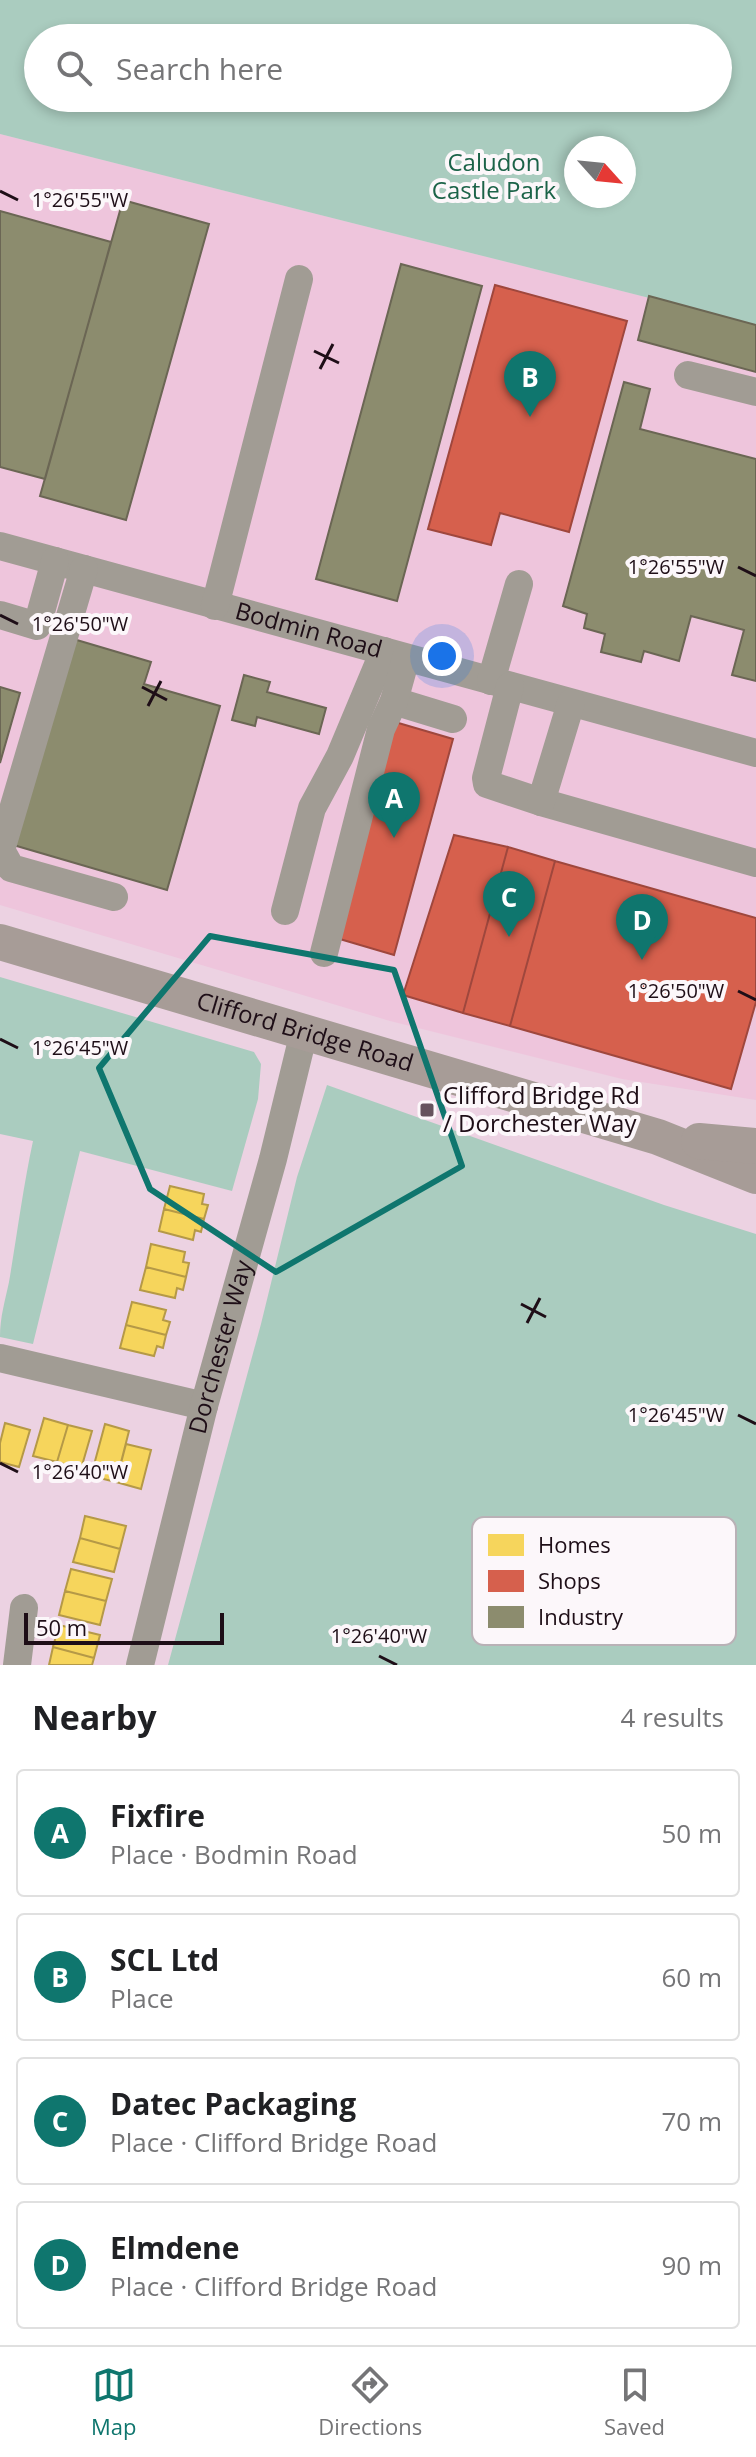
<!DOCTYPE html>
<meta charset="utf-8">
<style>
body{margin:0;font-family:"Open Sans",sans-serif;background:#f2f2f2;color:#202124}
.compass{position:absolute;left:564px;top:136px;width:72px;height:72px;border-radius:50%;background:#fff;box-shadow:0 4px 12px #0003;rotate:117deg}
.scale{position:absolute;left:24px;bottom:20px;width:200px;box-sizing:border-box;padding-left:8px;border:4px solid #1e0e17;border-top:0;font-size:22px;line-height:28px;white-space:nowrap;color:#1e0e17;-webkit-text-stroke:6px #fcf7fa;paint-order:stroke}
.you{position:absolute;left:442px;top:656px;width:28px;height:28px;margin:-20px;border:6px solid #fff;border-radius:50%;background:#1a73e8;box-shadow:0 0 0 12px #1a73e833}
.badge{display:grid;place-items:center;width:52px;height:52px;border-radius:50%;background:#0f766e;color:#fff;font-size:26px;font-weight:700}
.pin{position:absolute;translate:-50% -66px;filter:drop-shadow(0 2px 4px #0008)}
.pin::after{content:'';position:absolute;top:42px;width:28px;height:24px;background:inherit;clip-path:polygon(0 0,100% 0,50% 100%)}
.list{margin:0;padding:0;list-style:none}
h2{display:flex;justify-content:space-between;align-items:center;height:104px;margin:0;padding:0 32px;font-size:34px}
h2 small{font-size:26px;font-weight:400;color:#757577}
.list li{display:grid;grid-template-columns:52px 1fr auto;gap:24px;align-items:center;box-sizing:border-box;height:128px;margin:0 16px 16px;padding:0 16px;border:2px solid #e0e0e0;border-radius:8px}
.list b{display:block;font-size:30px;white-space:nowrap}
.list p{margin:0;font-size:26px;white-space:nowrap;color:#757577}
.list em{font-size:26px;font-style:normal;color:#757577}
.icon{flex:none;width:44px;height:44px;fill:none;stroke:currentColor;stroke-width:2;stroke-linecap:round;stroke-linejoin:round}
.map{position:relative;flex:none;width:756px;height:1665px;overflow:hidden}
.search{position:absolute;background:#fff;box-shadow:0 4px 12px #0003;left:24px;right:24px;top:24px;height:88px;display:flex;align-items:center;gap:20px;box-sizing:border-box;padding:0 28px;border-radius:44px;color:#757577;font-size:30px}
.sheet{height:680px;background:#fff}
nav{display:flex;justify-content:space-around;align-items:center;box-sizing:border-box;height:112px;border-top:2px solid #e0e0e0;background:#fff;font-size:22px;color:#757577}
nav a{display:grid;justify-items:center;gap:4px}
nav .on{color:#0f766e}
.map>svg:first-child{display:block}
.built{fill:#eec5dc}
.green{fill:#aaccbf;fill-rule:evenodd}
.homes{fill:#f6d55c;stroke:#b59947;stroke-width:2}
.shops{fill:#d6604d;stroke:#9f473d;stroke-width:2}
.industry{fill:#8c8c6e;stroke:#6b6654;stroke-width:2}
.lines{fill:none;stroke-linecap:round;stroke-linejoin:round}
.minor{stroke:#a19c94;stroke-width:28}
.major{stroke:#a79c97;stroke-width:36}
.marked{fill:none;stroke:#0f766e;stroke-width:6;stroke-linejoin:round}
.ticks{fill:none;stroke:#1e0e17;stroke-width:3}
.poi-dot{fill:#66535e;stroke:#fcf7fa;stroke-width:3}
.labels{text-anchor:middle;stroke-width:8;stroke-linejoin:round;paint-order:stroke}
.park-label{font-size:24px;fill:#1b6348;stroke:#fcf7fa}
.street-label{font-size:24px;fill:#1e0e17;stroke:#fcf7fa}
.poi-label{font-size:24px;fill:#1e0e17;stroke:#fcf7fa;text-anchor:start}
.key{fill:#fcf7fa;stroke:#b9b1b6;stroke-width:2}
.key-label{font-size:22px;fill:#1e0e17}
.ticks-label{font-size:20px;text-anchor:middle;fill:#1e0e17;stroke:#fcf7fa;stroke-width:8;stroke-linejoin:round;paint-order:stroke}
</style>
<div class="map">
<svg width="756" height="1665" viewBox="0 0 756 1665">
<rect width="100%" height="100%" fill="#ecd2e2"/>
<path class="built" d="M0 134 756 325V1100L622 1079 390 1021 0 905Z"/>
<path class="green" d="M0 0H756V325L0 134ZM38 38H718V98H38ZM576 148H624V196H576Z
M0 977 254 1052 261 1064 258 1099 232 1191 80 1151 33 1344 0 1337C0 1317 5 1301 9 1282 17 1235 23 1188 33 1141L0 1134Z
M327 1085 664 1205 756 1234V1665H168L261 1324 297 1177Z"/>
<path class="homes" d="M170 1186 204 1194 202 1204 208 1205 204 1219 164 1209Z
M164 1209 204 1219 201 1232 195 1230 193 1240 159 1231Z
M151 1244 185 1252 183 1262 189 1263 186 1277 146 1267Z
M146 1267 186 1277 183 1290 177 1288 175 1298 140 1290Z
M132 1302 166 1310 163 1320 170 1322 166 1335 126 1325Z
M126 1325 166 1335 163 1348 157 1346 154 1356 120 1348Z
M44 1418 68 1425 57 1462 33 1456Z
M5 1423 30 1430 19 1467 0 1462V1443Z
M105 1424 129 1431 116 1482 91 1476Z
M68 1425 92 1431 81 1469 57 1462Z
M126 1444 151 1450 141 1489 116 1482Z
M85 1516 126 1526 120 1549 80 1538Z
M80 1538 120 1549 114 1572 73 1562Z
M71 1569 112 1579 106 1601 65 1591Z
M65 1591 106 1601 100 1625 59 1615Z
M59 1625 100 1635 94 1658 53 1647Z
M53 1647 94 1658 92 1665H49Z"/>
<path class="shops" d="M495 285 627 321 569 532 500 513 491 545 428 529Z
M395 722 453 739 394 955 333 937Z
M454 835 508 847 463 1013 403 995Z
M508 847 555 861 510 1026 463 1013Z
M555 861 756 918V1002L731 1089 510 1026Z"/>
<path class="industry" d="M123 200 209 224 126 520 40 496Z
M0 211 111 242 45 479 0 467Z
M401 264 482 286 397 601 316 579Z
M649 296 756 325V372L638 340Z
M624 382 650 389 640 429 756 459V681L732 675 744 630 691 616 679 661 644 651 641 662 601 652 605 634 584 628 587 614 563 606Z
M70 638 151 662 144 684 220 706 167 890 10 844Z
M244 675 270 682 267 692 326 708 319 734 257 717 255 726 232 720Z
M0 687 20 693 0 763Z"/>
<g class="lines">
<g class="minor">
<path d="M688 375 756 392"/>
<path id="s1" d="M0 546 756 753"/>
<path d="M84 569 1 850 11 868 114 897"/>
<path d="M215 606 299 279"/>
<path d="M0 615 37 626 55 561"/>
<path d="M491 681 519 584"/>
<path d="M510 686 486 778 487 784 541 802 756 863"/>
<path d="M394 701 453 719"/>
<path d="M541 802 571 703"/>
<path d="M285 911 312 808 340 756 384 651"/>
<path d="M324 953 381 729 394 701 406 658"/>
<path d="M0 1358 204 1406"/>
<path d="M17 1665 24 1608"/>
<path id="s2" d="M140 1665 204 1406 273 1159 304 1032"/>
</g>
<g class="major">
<path id="s3" d="M0 942 658 1137 756 1176"/>
<path d="M699 1141 756 1146"/>
</g>
</g>
<path class="marked" d="M210 936 394 970 462 1166 276 1272 150 1189 99 1068Z"/>
<path class="ticks" d="M0 191 18 200M314 351 339 363M320 369 333 344M738 567 756 576M0 615 18 624M142 687 167 700M148 706 161 681M738 991 756 1000M0 1039 18 1048M521 1304 546 1317M527 1323 540 1298M738 1415 756 1424M0 1463 18 1472M379 1656 397 1665"/>
<rect class="poi-dot" x="419" y="1102" width="16" height="16" rx="4"/>
<g class="labels">
<g class="park-label">
<text x="494" y="171">Caludon<tspan x="494" dy="28">Castle Park</tspan></text>
</g>
<g class="street-label">
<text dy="8" stroke="none"><textPath href="#s1" startOffset="320">Bodmin Road</textPath></text>
<text dy="8" stroke="none"><textPath href="#s3" startOffset="318">Clifford Bridge Road</textPath></text>
<text dy="8" stroke="none"><textPath href="#s2" startOffset="328">Dorchester Way</textPath></text>
</g>
<g class="poi-label">
<text x="443" y="1104">Clifford Bridge Rd<tspan x="443" dy="28">/ Dorchester Way</tspan></text>
</g>
</g>
<rect x="472" y="1517" width="264" height="128" rx="12" class="key"/>
<rect x="488" y="1534" width="36" height="22" fill="#f6d55c"/>
<rect x="488" y="1570" width="36" height="22" fill="#d6604d"/>
<rect x="488" y="1606" width="36" height="22" fill="#8c8c6e"/>
<g class="key-label">
<text x="538" y="1553">Homes</text>
<text x="538" y="1589">Shops</text>
<text x="538" y="1625">Industry</text>
</g>
<g class="ticks-label">
<text x="80" y="207">1°26'55"W</text>
<text x="676" y="574">1°26'55"W</text>
<text x="80" y="631">1°26'50"W</text>
<text x="676" y="998">1°26'50"W</text>
<text x="80" y="1055">1°26'45"W</text>
<text x="676" y="1422">1°26'45"W</text>
<text x="80" y="1479">1°26'40"W</text>
<text x="379" y="1643">1°26'40"W</text>
</g>
</svg>
<svg class="compass" viewBox="-18 -18 36 36"><path d="M0-13l5 13h-10z" fill="#e53935"/><path d="M0 13l5-13h-10z" fill="#757577"/></svg>
<div class="scale">50 m</div>
<div class="you"></div>
<div class="pin badge" style="left:394px;top:838px">A</div>
<div class="pin badge" style="left:530px;top:417px">B</div>
<div class="pin badge" style="left:509px;top:937px">C</div>
<div class="pin badge" style="left:642px;top:960px">D</div>
<div class="search"><svg class="icon" aria-label="search" viewBox="0 0 24 24"><circle cx="10" cy="10" r="6"/><path d="M15 15l6 6"/></svg>Search here</div>
</div>
<section class="sheet">
<h2>Nearby<small>4 results</small></h2>
<ul class="list">
<li><span class="badge">A</span><div><b>Fixfire</b><p>Place · Bodmin Road</p></div><em>50 m</em></li>
<li><span class="badge">B</span><div><b>SCL Ltd</b><p>Place</p></div><em>60 m</em></li>
<li><span class="badge">C</span><div><b>Datec Packaging</b><p>Place · Clifford Bridge Road</p></div><em>70 m</em></li>
<li><span class="badge">D</span><div><b>Elmdene</b><p>Place · Clifford Bridge Road</p></div><em>90 m</em></li>
</ul>
</section>
<nav>
<a class="on"><svg class="icon" aria-label="map" viewBox="0 0 24 24"><path d="M3 6l6-2 6 2 6-2v14l-6 2-6-2-6 2zM9 4v14M15 6v14"/></svg>Map</a>
<a><svg class="icon" aria-label="directions" viewBox="0 0 24 24"><path d="M12 3l9 9-9 9-9-9zM9 14v-3h6M13 9l2 2-2 2"/></svg>Directions</a>
<a><svg class="icon" aria-label="saved" viewBox="0 0 24 24"><path d="M7 4h10v16l-5-4-5 4z"/></svg>Saved</a>
</nav>
